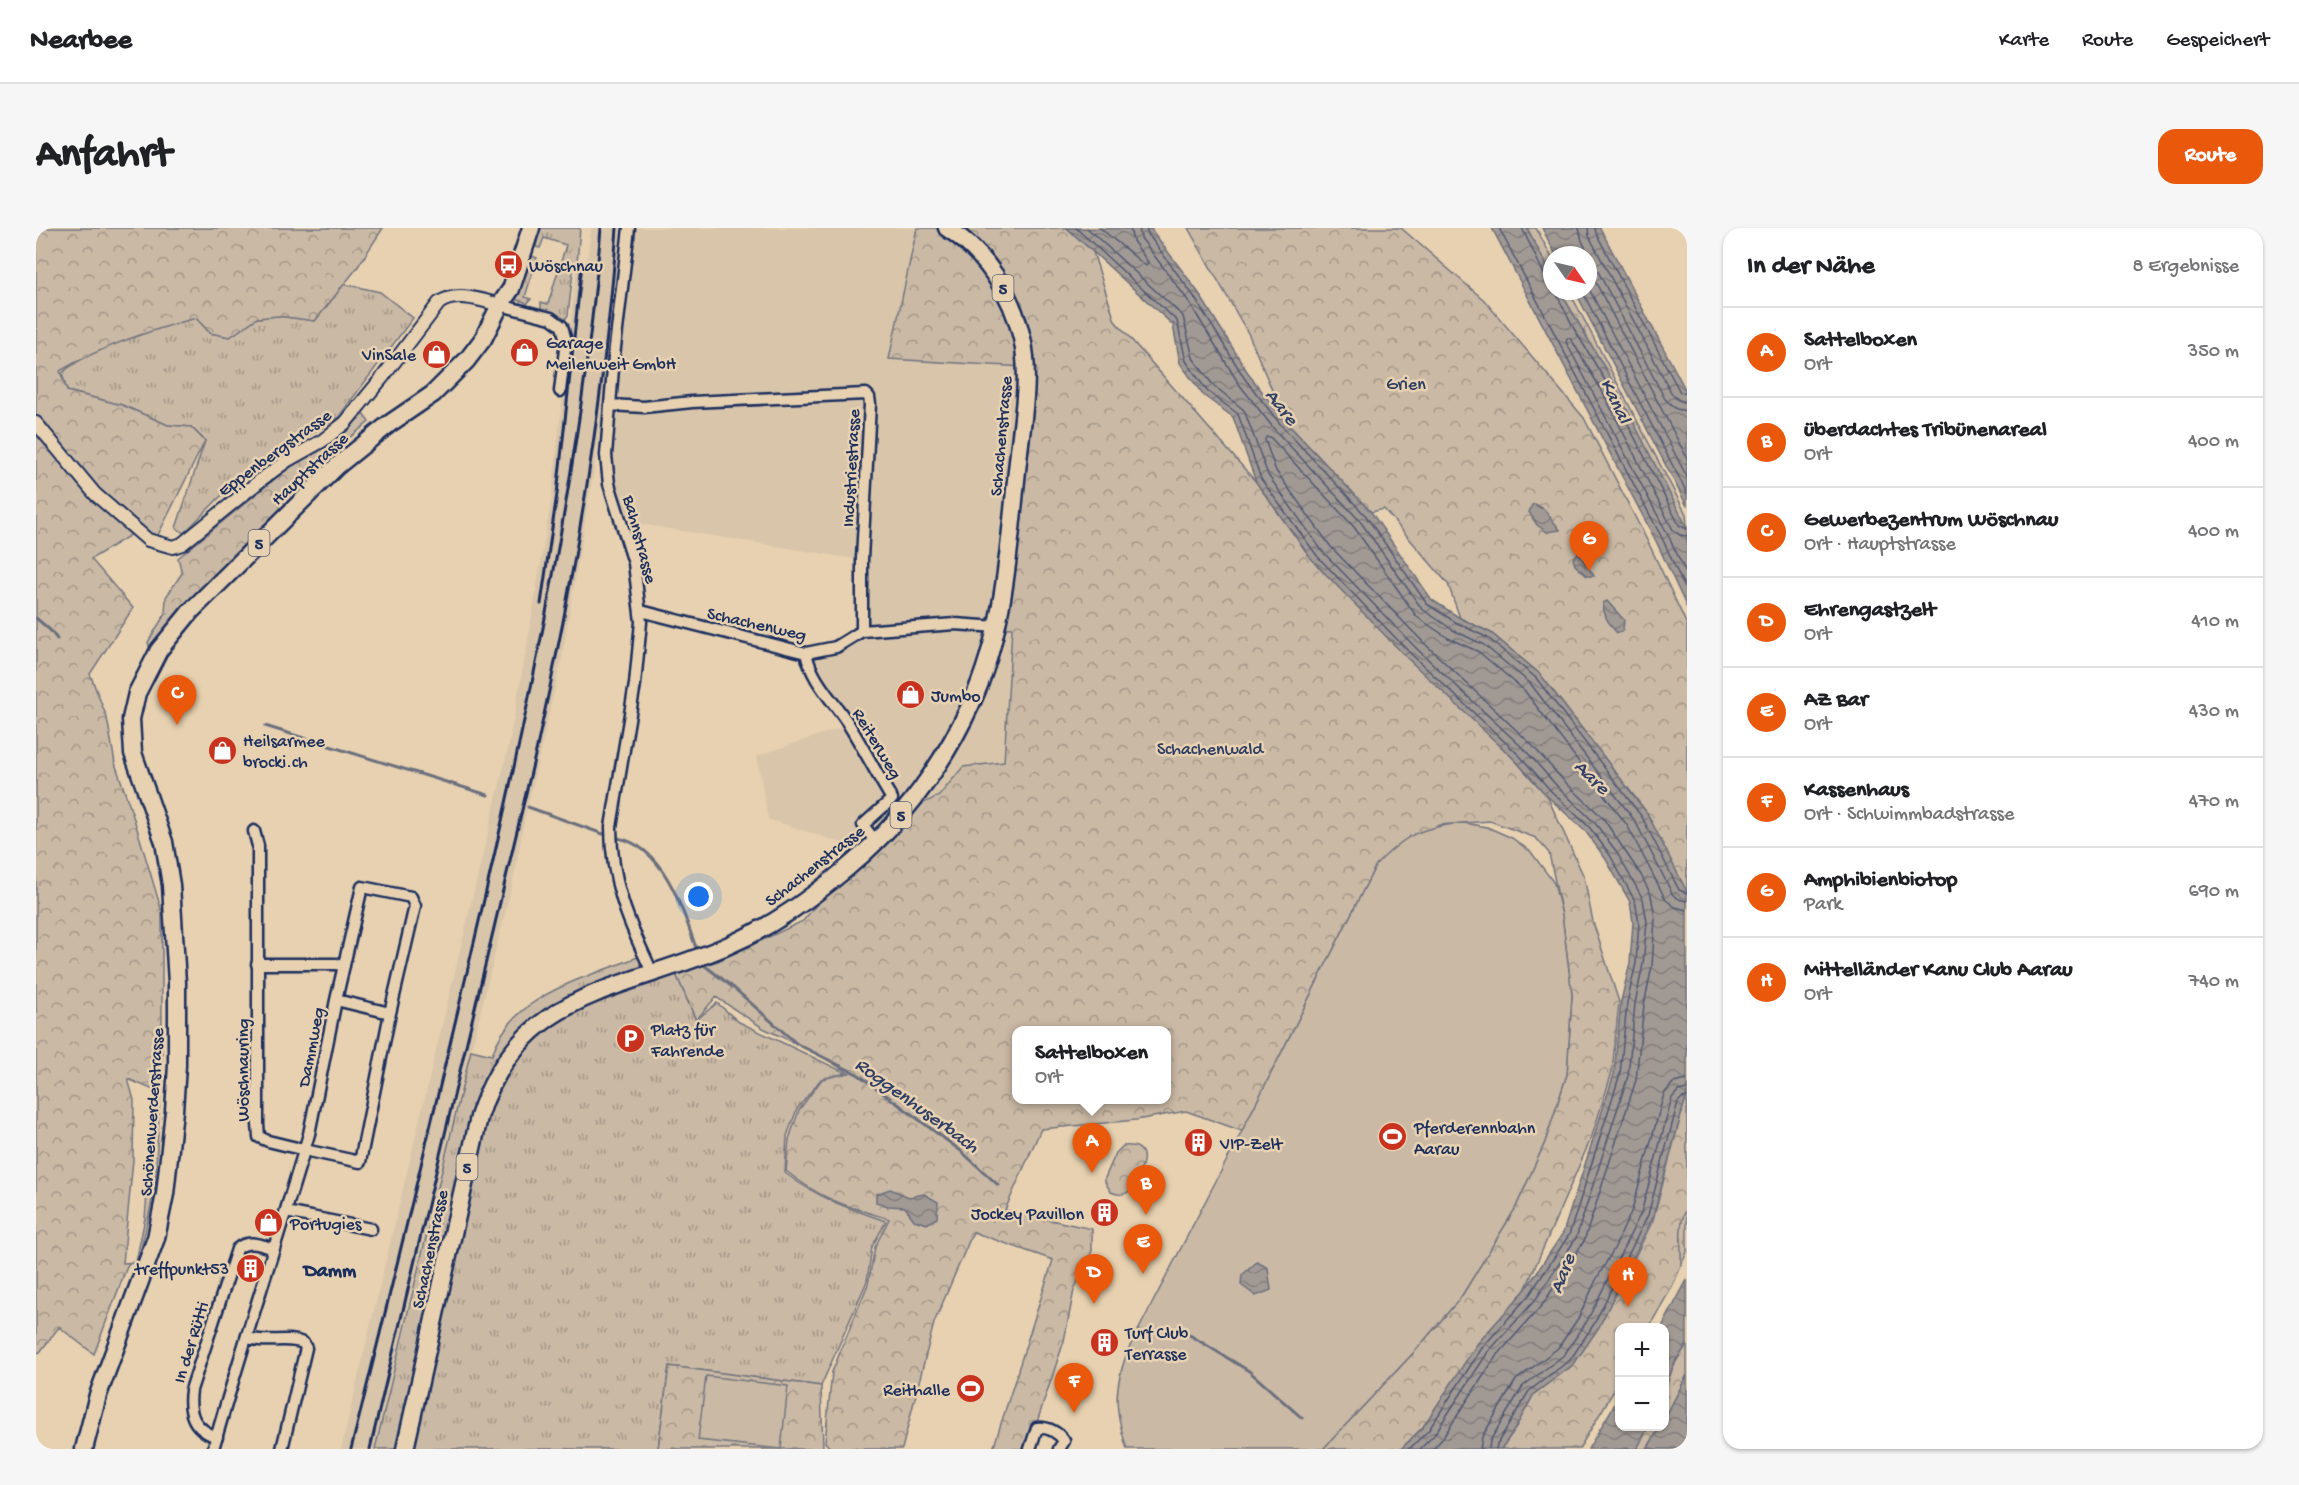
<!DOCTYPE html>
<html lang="de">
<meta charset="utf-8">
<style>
body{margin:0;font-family:"Gochi Hand",sans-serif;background:#f6f6f6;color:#202124}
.controls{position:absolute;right:18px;bottom:18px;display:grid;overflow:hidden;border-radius:12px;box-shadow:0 2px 4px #0004}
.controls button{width:54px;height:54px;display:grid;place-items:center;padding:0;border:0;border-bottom:2px solid #e0e0e0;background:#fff;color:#202124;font:30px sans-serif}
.compass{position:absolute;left:1507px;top:18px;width:54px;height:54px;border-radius:50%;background:#fff;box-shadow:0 2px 4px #0004;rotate:124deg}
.you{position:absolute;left:663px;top:669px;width:21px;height:21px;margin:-15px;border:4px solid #fff;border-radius:50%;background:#1a73e8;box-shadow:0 0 0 9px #1a73e833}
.badge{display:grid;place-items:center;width:39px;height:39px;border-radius:50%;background:#ea580c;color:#fff;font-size:20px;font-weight:700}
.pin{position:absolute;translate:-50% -50px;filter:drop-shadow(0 2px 3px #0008)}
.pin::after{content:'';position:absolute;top:32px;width:21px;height:18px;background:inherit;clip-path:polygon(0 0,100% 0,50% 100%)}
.popup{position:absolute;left:976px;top:798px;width:159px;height:78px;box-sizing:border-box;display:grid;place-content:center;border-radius:12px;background:#fff;filter:drop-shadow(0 2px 4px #0005);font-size:20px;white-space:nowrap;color:#757577}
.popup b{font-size:22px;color:#202124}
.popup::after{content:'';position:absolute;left:50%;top:100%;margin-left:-12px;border:12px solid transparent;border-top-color:#fff}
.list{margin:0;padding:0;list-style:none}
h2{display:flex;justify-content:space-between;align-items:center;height:78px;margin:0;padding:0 24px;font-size:26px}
h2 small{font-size:20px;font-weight:400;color:#757577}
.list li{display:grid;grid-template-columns:39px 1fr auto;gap:18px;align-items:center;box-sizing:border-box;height:90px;padding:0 24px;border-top:2px solid #e0e0e0}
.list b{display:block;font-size:22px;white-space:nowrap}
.list p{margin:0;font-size:20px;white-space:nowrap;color:#757577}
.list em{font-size:20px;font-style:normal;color:#757577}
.map{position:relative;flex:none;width:1651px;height:1221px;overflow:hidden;border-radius:18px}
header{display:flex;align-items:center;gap:36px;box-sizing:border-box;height:84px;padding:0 30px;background:#fff;border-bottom:2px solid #e0e0e0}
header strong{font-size:28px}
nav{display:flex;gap:33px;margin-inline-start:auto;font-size:21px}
.intro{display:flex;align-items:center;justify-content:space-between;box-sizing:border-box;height:144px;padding:0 36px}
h1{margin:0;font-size:42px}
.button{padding:15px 27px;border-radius:18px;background:#ea580c;color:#fff;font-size:21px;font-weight:700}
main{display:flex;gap:36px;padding:0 36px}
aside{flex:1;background:#fff;border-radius:18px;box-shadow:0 2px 4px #0004}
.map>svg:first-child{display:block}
.built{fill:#d8c5aa}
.grass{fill:url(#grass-tufts);stroke:#727481;stroke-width:1.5}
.forest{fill:url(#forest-crowns);stroke:#727481;stroke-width:1.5;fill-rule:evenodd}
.pitch{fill:#cab9a4;stroke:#727481;stroke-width:1.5}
.water{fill:url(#water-waves);stroke:#6b6f7e;stroke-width:1.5}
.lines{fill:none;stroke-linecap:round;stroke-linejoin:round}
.shore{stroke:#515974;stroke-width:1.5}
.stream{stroke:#6b6f7e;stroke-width:3}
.minor-casing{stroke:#1b2f5e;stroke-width:15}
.tertiary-casing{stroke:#1b2f5e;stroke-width:16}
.primary-casing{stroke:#1b2f5e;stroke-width:21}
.minor{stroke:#e7d1b0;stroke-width:10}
.tertiary{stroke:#e7d1b0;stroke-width:12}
.primary{stroke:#e7d1b0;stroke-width:16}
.rail{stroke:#1b2f5e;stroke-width:3}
.labels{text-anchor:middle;stroke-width:5;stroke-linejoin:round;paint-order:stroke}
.shield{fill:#e7d1b0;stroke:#586077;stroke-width:1.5}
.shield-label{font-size:16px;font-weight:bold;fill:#1b2f5e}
.poi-label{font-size:18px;fill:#1b2f5e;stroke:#e7d1b0;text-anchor:start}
.park-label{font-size:18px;fill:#2c3d65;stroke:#e7d1b0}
.street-label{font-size:18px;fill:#1b2f5e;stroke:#e7d1b0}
.water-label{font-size:20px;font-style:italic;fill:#2f3f66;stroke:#e7d1b0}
.neighbourhood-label{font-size:20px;font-weight:bold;fill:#1b2f5e;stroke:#e7d1b0}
</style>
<header>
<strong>Nearbee</strong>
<nav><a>Karte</a><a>Route</a><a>Gespeichert</a></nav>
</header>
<div class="intro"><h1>Anfahrt</h1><a class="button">Route</a></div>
<main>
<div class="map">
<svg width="1651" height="1221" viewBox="0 0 1651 1221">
<defs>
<pattern id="grass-tufts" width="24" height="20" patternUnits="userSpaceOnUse" patternTransform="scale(1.5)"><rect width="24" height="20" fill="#cab9a4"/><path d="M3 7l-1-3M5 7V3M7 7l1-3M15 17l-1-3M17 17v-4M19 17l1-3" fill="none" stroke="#a39789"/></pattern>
<pattern id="forest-crowns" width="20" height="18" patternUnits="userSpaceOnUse" patternTransform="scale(1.5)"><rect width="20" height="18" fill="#cab9a4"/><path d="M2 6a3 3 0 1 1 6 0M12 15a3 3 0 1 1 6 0" fill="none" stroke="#a39789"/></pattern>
<pattern id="water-waves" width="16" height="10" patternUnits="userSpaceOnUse" patternTransform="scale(1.5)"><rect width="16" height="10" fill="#a19994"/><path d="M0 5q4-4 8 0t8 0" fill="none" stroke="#827d7c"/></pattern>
</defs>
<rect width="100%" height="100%" fill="#e7d1b0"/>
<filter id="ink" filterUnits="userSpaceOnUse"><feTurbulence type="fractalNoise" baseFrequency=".0167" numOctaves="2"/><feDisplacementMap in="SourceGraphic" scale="12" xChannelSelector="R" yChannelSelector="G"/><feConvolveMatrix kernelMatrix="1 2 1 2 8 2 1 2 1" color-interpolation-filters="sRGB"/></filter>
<g filter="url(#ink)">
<path class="built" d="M555 0H585L566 194 525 434 487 598 479 644 363 1115 339 1221H305L472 521 493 407 516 267 541 35 551 36Z
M593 0H881L853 130 990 139 961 399 976 400 968 535 927 539 903 568 879 579 837 625 732 591 721 528 813 497 770 425 785 423 822 404 826 332 585 293 573 256 578 128Z"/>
<path class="grass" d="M503 0H544L541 35H538L532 87 528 93 505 83V74L512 76 530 17 508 10 504 20 500 19Z
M496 28 501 30 489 69 495 71 491 76 489 74 481 72 480 66 489 49Z
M308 56 344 64 377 90 301 191 261 214 193 260 148 305 140 300 169 213 155 199 132 197 86 177 31 163 26 145C60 116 117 101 160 90L174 105 194 109 221 90 242 88 279 93Z
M602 729 606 731 608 740 525 774 492 796 469 822 365 1221H339L435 822 456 827C475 767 549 750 602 729Z
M640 746 660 792 681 775 703 794 810 845 785 851 761 881 751 908 749 945C782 970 811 980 850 993L836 1019 831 1053 785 1158 633 1138 622 1221H376L446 898 458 860 489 815 556 771Z
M1651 980V1024L1645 1037C1643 1018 1641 997 1651 980Z"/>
<path class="forest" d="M0 0H347L321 40 279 93 242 88 221 90 194 109 174 105 160 90C113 103 66 118 24 143L31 163 86 177 132 197 155 199 169 213 120 311 96 306 55 331 97 380 54 446 71 490 79 535 99 594 126 684V829L119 960 102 1034 92 1036 58 1126 23 1099 4 1124 0 1125ZM92 851 120 863 109 990 100 1034 87 1035 97 932 98 872Z
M881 0H1031L1057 24 1079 93 1220 254 1277 333 1479 532 1511 568 1548 649 1557 694 1583 774 1576 844 1556 908 1489 1062 1442 1116 1387 1199 1365 1221H1287L1380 1122 1425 1069 1479 981 1509 914 1531 846 1536 767 1526 687 1513 625 1500 610 1454 593 1403 597 1340 637 1206 903 1150 883 1100 892 1005 901 969 982 1056 1001V1023L1038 1062 1028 1113 992 1221H957L1017 1032 937 1004 898 1095 866 1221H795L789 1214 796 1144 832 1056 839 1019 853 991C810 978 786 972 750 943L753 911 763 882 786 851 813 845 782 826 727 800 680 769 660 792 640 746 682 733 767 693 781 676 838 625 879 579 903 568 927 539 968 534 976 400 961 399 989 139 853 131ZM981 802H1131V872H981Z
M1152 0H1365L1448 72 1548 190 1613 316 1651 397V666L1611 585 1504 446 1455 405 1424 390 1412 356 1348 281 1335 284 1249 193 1213 107Z
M1491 0H1500L1516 30V48Z
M1524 63H1533L1650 286 1651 300 1578 156Z
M327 186 333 194 307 215 298 228 154 372 114 421 112 414 129 386 130 369 146 345 142 330 251 241 305 209Z
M1651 865V980C1641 998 1646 1016 1645 1036 1644 1048 1620 1086 1613 1099L1584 1100 1583 1154 1543 1221H1465L1477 1204 1498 1166 1538 1136 1599 1029 1617 992Z
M1087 918C1121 915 1104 945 1096 961 1090 967 1084 968 1075 964L1069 954V950L1080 925Z
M1651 1117V1147L1629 1190C1628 1157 1631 1144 1651 1117Z
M633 1138 785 1158 787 1221H622Z
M1612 1199H1624L1611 1221H1601Z"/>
<path class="pitch" d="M1428 595 1451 599 1476 610 1495 624 1518 655 1526 687 1536 767 1531 846 1509 914 1479 981 1425 1069 1380 1122 1287 1221H1091C1078 1180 1077 1160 1093 1120L1206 903 1340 637C1370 606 1385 599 1428 595Z
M670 1148 752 1158 745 1221 662 1212Z"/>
<path class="water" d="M1031 0 1115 1 1162 64 1214 148 1249 193 1335 284 1396 372 1424 390 1455 405 1504 446 1611 585 1651 664V865L1617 989 1563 1099 1538 1136 1498 1166 1477 1204 1465 1221H1365L1387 1199 1441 1116 1489 1062 1527 1005 1578 846 1585 773 1594 735 1597 694 1594 674 1569 630 1550 604 1511 568 1479 532 1371 430 1277 333 1220 254 1197 189 1167 167 1144 135 1137 97Z
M1456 0H1491L1516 48V63H1524L1578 156 1644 286 1651 300V380L1620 313Z
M1506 0H1564L1651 165V278L1539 63H1552V27H1520Z
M1499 276 1508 281 1524 302 1511 304 1501 297 1493 284 1496 277Z
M1542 325 1558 348H1551L1539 337 1537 331Z
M1571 373 1588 392 1587 401 1585 404 1581 405C1572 396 1567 387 1567 375Z
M854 961 873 969 888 966 902 974 901 990 891 996 878 992 869 979 852 978 840 974V966Z
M1221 1034 1232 1040 1235 1062 1220 1068 1205 1057 1206 1047Z
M1651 1052V1117L1639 1133 1629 1162 1628 1100 1626 1099Z
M1651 1147V1221H1611L1624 1199 1628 1198 1629 1190Z
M1583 1169 1584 1198 1612 1199 1601 1221H1552Z"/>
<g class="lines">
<path class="shore" d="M1040 0 1141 93 1150 133 1171 163 1202 186 1225 251 1282 329 1375 426 1484 528 1516 564 1554 600 1574 627 1599 673 1603 694 1600 735 1591 775 1584 846 1533 1007 1494 1066 1446 1120 1392 1203 1373 1221
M1051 0 1147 88 1157 130 1177 157 1208 182 1232 247 1287 324 1381 421 1489 522 1521 558 1559 595 1580 623 1607 671 1611 694 1607 736 1599 776 1592 848 1540 1010 1500 1071 1452 1124 1398 1207 1384 1221
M1064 0 1110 38 1112 34 1097 13 1094 0
M1103 0 1105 10 1151 71 1203 156 1239 202 1324 293 1386 381 1417 402 1448 417 1494 455 1599 593 1637 667 1643 671 1651 673
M1110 0 1112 6 1157 67 1209 151 1245 197 1330 288 1391 376 1421 395 1452 410 1500 450 1606 589 1643 662 1651 665
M1463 0 1626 310 1651 365
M1486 0 1508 46 1516 49
M1543 0 1546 13 1629 171 1640 181 1651 183
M1552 0 1553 8 1636 166 1642 172 1651 174
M1559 0 1560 5 1637 151 1644 164 1651 166
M1552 45 1559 53 1651 230
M1552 59 1651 249
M1519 63 1537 99 1573 159 1643 297 1651 301
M1546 63 1651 265
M1651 308 1644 307 1637 302 1566 163 1535 111 1531 110 1530 114 1632 307 1651 347
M1397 1221 1406 1211 1459 1130 1507 1076 1548 1013 1600 852 1608 777 1616 738 1619 690 1615 667 1605 647 1567 590 1527 552 1495 516 1387 414 1295 319 1240 243 1229 212 1230 209H1234L1318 299 1381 389 1412 410 1443 424 1488 462 1591 597 1630 672 1639 679 1651 682
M1444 1221 1446 1209 1480 1152 1522 1120 1543 1089 1560 1052 1579 1019 1596 982 1628 866 1637 855 1651 852
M1453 1221 1454 1213 1487 1158 1528 1127 1551 1093 1605 985 1636 870 1642 863 1651 861
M1460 1221 1461 1216 1493 1163 1534 1132 1558 1096 1612 987 1642 874 1646 870 1651 869"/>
<path class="stream" d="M0 390 14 402 21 411
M229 498 452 567
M492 579 567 606
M582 610C629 619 648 685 661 723
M668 737 699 761 761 816 823 847 925 923 962 957
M1147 1103 1213 1143 1266 1190"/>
<defs>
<path id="minor" d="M593 0 578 128 570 227 573 256 598 335 605 394 599 456 575 599C575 655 593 696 617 746
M464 77 515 90 526 98 530 113 524 163
M574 177 608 179 656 174 830 166 833 169 834 176 826 331V403L919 396 961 399
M605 383 770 425 800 419 826 403
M770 425C776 454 798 473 813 497 828 521 841 547 856 571L827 597 840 614
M221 736H300L308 738
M300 772 354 785
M250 984 335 1001
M212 1110C232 1116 251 1108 267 1115L270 1120 246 1221
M181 1209C157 1201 152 1185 155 1162L201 1021C212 1011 225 1017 238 1021
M177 1221C207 1115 242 1011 273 906L300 772 326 659 375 669 379 678 354 785 324 934 273 923 269 922 232 913 223 909 222 896V618L218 603
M994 1221 1001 1200C1012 1199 1022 1204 1028 1213L1023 1221"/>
<path id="tertiary" d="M0 195 59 266 112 312 137 319 146 316 226 251 252 232 286 213 309 195 346 150 403 75C420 63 445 72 464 77"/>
<path id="primary" d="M48 1221 62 1167 120 1010 129 966 138 883 141 837V755L135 657 128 614 97 525 95 491 101 465 123 422 154 384 301 238 353 196 397 166 431 132 447 111 464 77 475 61 495 0
M369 1221 443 889C484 760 587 764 693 717 737 698 775 670 811 640 865 595 906 539 935 476 970 400 973 315 982 233 986 193 995 149 986 110 976 66 949 24 911 0"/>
</defs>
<use href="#minor" class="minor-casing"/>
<use href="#tertiary" class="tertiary-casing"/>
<use href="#primary" class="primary-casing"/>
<use href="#minor" class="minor"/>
<use href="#tertiary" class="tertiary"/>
<use href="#primary" class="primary"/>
<path class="rail" d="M505 376 521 266 546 36
M315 1221C356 1061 394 900 432 740 490 495 544 251 565 0
M334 1221 501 519C539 348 568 174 581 0"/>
</g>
</g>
<defs>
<symbol id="bus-disc" viewBox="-11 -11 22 22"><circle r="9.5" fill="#c8321e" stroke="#e7d1b0"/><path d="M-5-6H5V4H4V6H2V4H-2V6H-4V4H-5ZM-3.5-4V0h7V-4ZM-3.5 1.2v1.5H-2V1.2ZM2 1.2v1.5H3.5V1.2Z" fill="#fff"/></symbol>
<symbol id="shop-disc" viewBox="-11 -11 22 22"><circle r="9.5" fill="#c8321e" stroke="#e7d1b0"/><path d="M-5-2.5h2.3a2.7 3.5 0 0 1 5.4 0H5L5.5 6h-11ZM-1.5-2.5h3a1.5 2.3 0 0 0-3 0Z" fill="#fff"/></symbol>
<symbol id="parking-disc" viewBox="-11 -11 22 22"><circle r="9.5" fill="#c8321e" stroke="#e7d1b0"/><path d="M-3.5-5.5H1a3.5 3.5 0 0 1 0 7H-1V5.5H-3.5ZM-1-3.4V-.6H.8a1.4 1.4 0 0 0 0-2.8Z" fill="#fff"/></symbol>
<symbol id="stadium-disc" viewBox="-11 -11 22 22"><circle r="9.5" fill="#c8321e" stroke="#e7d1b0"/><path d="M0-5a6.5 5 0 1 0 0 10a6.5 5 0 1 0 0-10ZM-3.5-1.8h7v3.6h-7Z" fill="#fff"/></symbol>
<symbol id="building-disc" viewBox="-11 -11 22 22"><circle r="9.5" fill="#c8321e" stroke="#e7d1b0"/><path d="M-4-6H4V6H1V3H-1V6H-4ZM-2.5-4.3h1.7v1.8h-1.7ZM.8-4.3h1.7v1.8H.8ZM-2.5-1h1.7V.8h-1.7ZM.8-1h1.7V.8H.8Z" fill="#fff"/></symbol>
</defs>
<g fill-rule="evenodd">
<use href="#bus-disc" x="456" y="20" width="33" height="33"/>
<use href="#shop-disc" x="472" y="108" width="33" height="33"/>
<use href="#shop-disc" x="384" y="110" width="33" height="33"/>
<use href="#shop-disc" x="858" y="450" width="33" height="33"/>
<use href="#shop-disc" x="170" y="506" width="33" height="33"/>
<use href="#parking-disc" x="578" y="794" width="33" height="33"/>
<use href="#stadium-disc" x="1340" y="892" width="33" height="33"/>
<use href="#building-disc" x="1146" y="898" width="33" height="33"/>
<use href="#building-disc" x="1052" y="968" width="33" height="33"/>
<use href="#shop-disc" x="216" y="978" width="33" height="33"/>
<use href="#building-disc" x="198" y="1024" width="33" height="33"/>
<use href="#building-disc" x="1052" y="1098" width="33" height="33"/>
<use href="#stadium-disc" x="918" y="1144" width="33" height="33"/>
</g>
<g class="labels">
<g class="shield">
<rect x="956.5" y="47" width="21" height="26" rx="4.5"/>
<rect x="212.5" y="302" width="21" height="26" rx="4.5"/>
<rect x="854.5" y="574" width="21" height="26" rx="4.5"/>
<rect x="420.5" y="926" width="21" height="26" rx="4.5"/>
</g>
<g class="shield-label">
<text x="967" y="66">5</text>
<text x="223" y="321">5</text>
<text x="865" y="593">5</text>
<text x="431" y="945">5</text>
</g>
<g class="poi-label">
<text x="493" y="43">Wöschnau</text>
<text x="510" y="120">Garage<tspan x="510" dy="21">Meilenweit GmbH</tspan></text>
<text x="380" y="132" text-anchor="end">VinSale</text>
<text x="895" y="473">Jumbo</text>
<text x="207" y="518">Heilsarmee<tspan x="207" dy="21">brocki.ch</tspan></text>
<text x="615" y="807">Platz für<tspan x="615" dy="21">Fahrende</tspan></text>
<text x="1378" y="905">Pferderennbahn<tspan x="1378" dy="21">Aarau</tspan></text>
<text x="1184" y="921">VIP-Zelt</text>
<text x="1048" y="991" text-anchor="end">Jockey Pavillon</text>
<text x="254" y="1001">Portugies</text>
<text x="193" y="1046" text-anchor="end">treffpunkt53</text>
<text x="1089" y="1110">Turf Club<tspan x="1089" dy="21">Terrasse</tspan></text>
<text x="914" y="1167" text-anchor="end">Reithalle</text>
</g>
<g class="park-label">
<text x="1370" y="161">Grien</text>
<text x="1174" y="526">Schachenwald</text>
</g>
<g class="street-label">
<text transform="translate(964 208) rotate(-85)" y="6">Schachenstrasse</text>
<text transform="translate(238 224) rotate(-36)" y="6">Eppenbergstrasse</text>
<text transform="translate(273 240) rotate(-43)" y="6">Hauptstrasse</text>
<text transform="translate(814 240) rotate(-87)" y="6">Industriestrasse</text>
<text transform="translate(605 311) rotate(75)" y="6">Bahnstrasse</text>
<text transform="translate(721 395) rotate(13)" y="6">Schachenweg</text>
<text transform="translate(842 515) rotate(59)" y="6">Reiterweg</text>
<text transform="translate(778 637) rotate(-38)" y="6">Schachenstrasse</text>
<text transform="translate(274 819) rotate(-79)" y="6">Dammweg</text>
<text transform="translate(206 842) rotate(-90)" y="6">Wöschnauring</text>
<text transform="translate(115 884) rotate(-86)" y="6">Schönenwerderstrasse</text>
<text transform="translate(393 1021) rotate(-78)" y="6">Schachenstrasse</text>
<text transform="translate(154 1114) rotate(-73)" y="6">In der Rütti</text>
</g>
<g class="water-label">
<text transform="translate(1581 172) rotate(64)" y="7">Kanal</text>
<text transform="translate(1247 178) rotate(52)" y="7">Aare</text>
<text transform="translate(1557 548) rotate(44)" y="7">Aare</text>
<text transform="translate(882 876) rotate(36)" y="7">Roggenhuserbach</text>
<text transform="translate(1525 1045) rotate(-69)" y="7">Aare</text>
</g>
<g class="neighbourhood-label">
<text x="294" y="1048">Damm</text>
</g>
</g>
</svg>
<div class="controls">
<button>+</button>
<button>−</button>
</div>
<svg class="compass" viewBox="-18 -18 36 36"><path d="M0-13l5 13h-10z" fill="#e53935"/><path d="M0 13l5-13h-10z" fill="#757577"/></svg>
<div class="you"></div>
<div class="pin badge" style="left:1056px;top:945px">A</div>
<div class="popup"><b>Sattelboxen</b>Ort</div>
<div class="pin badge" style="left:1110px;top:987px">B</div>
<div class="pin badge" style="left:141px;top:497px">C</div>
<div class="pin badge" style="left:1058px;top:1076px">D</div>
<div class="pin badge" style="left:1107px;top:1046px">E</div>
<div class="pin badge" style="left:1038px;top:1185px">F</div>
<div class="pin badge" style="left:1553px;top:343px">G</div>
<div class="pin badge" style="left:1592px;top:1079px">H</div>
</div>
<aside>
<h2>In der Nähe<small>8 Ergebnisse</small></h2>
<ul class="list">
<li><span class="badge">A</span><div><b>Sattelboxen</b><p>Ort</p></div><em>350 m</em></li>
<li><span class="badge">B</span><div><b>überdachtes Tribünenareal</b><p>Ort</p></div><em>400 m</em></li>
<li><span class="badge">C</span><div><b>Gewerbezentrum Wöschnau</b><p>Ort · Hauptstrasse</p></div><em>400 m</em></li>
<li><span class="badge">D</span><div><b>Ehrengastzelt</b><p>Ort</p></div><em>410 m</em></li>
<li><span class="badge">E</span><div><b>AZ Bar</b><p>Ort</p></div><em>430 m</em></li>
<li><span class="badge">F</span><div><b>Kassenhaus</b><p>Ort · Schwimmbadstrasse</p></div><em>470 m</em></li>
<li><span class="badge">G</span><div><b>Amphibienbiotop</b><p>Park</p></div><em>690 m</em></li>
<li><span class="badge">H</span><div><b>Mittelländer Kanu Club Aarau</b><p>Ort</p></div><em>740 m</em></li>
</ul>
</aside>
</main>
